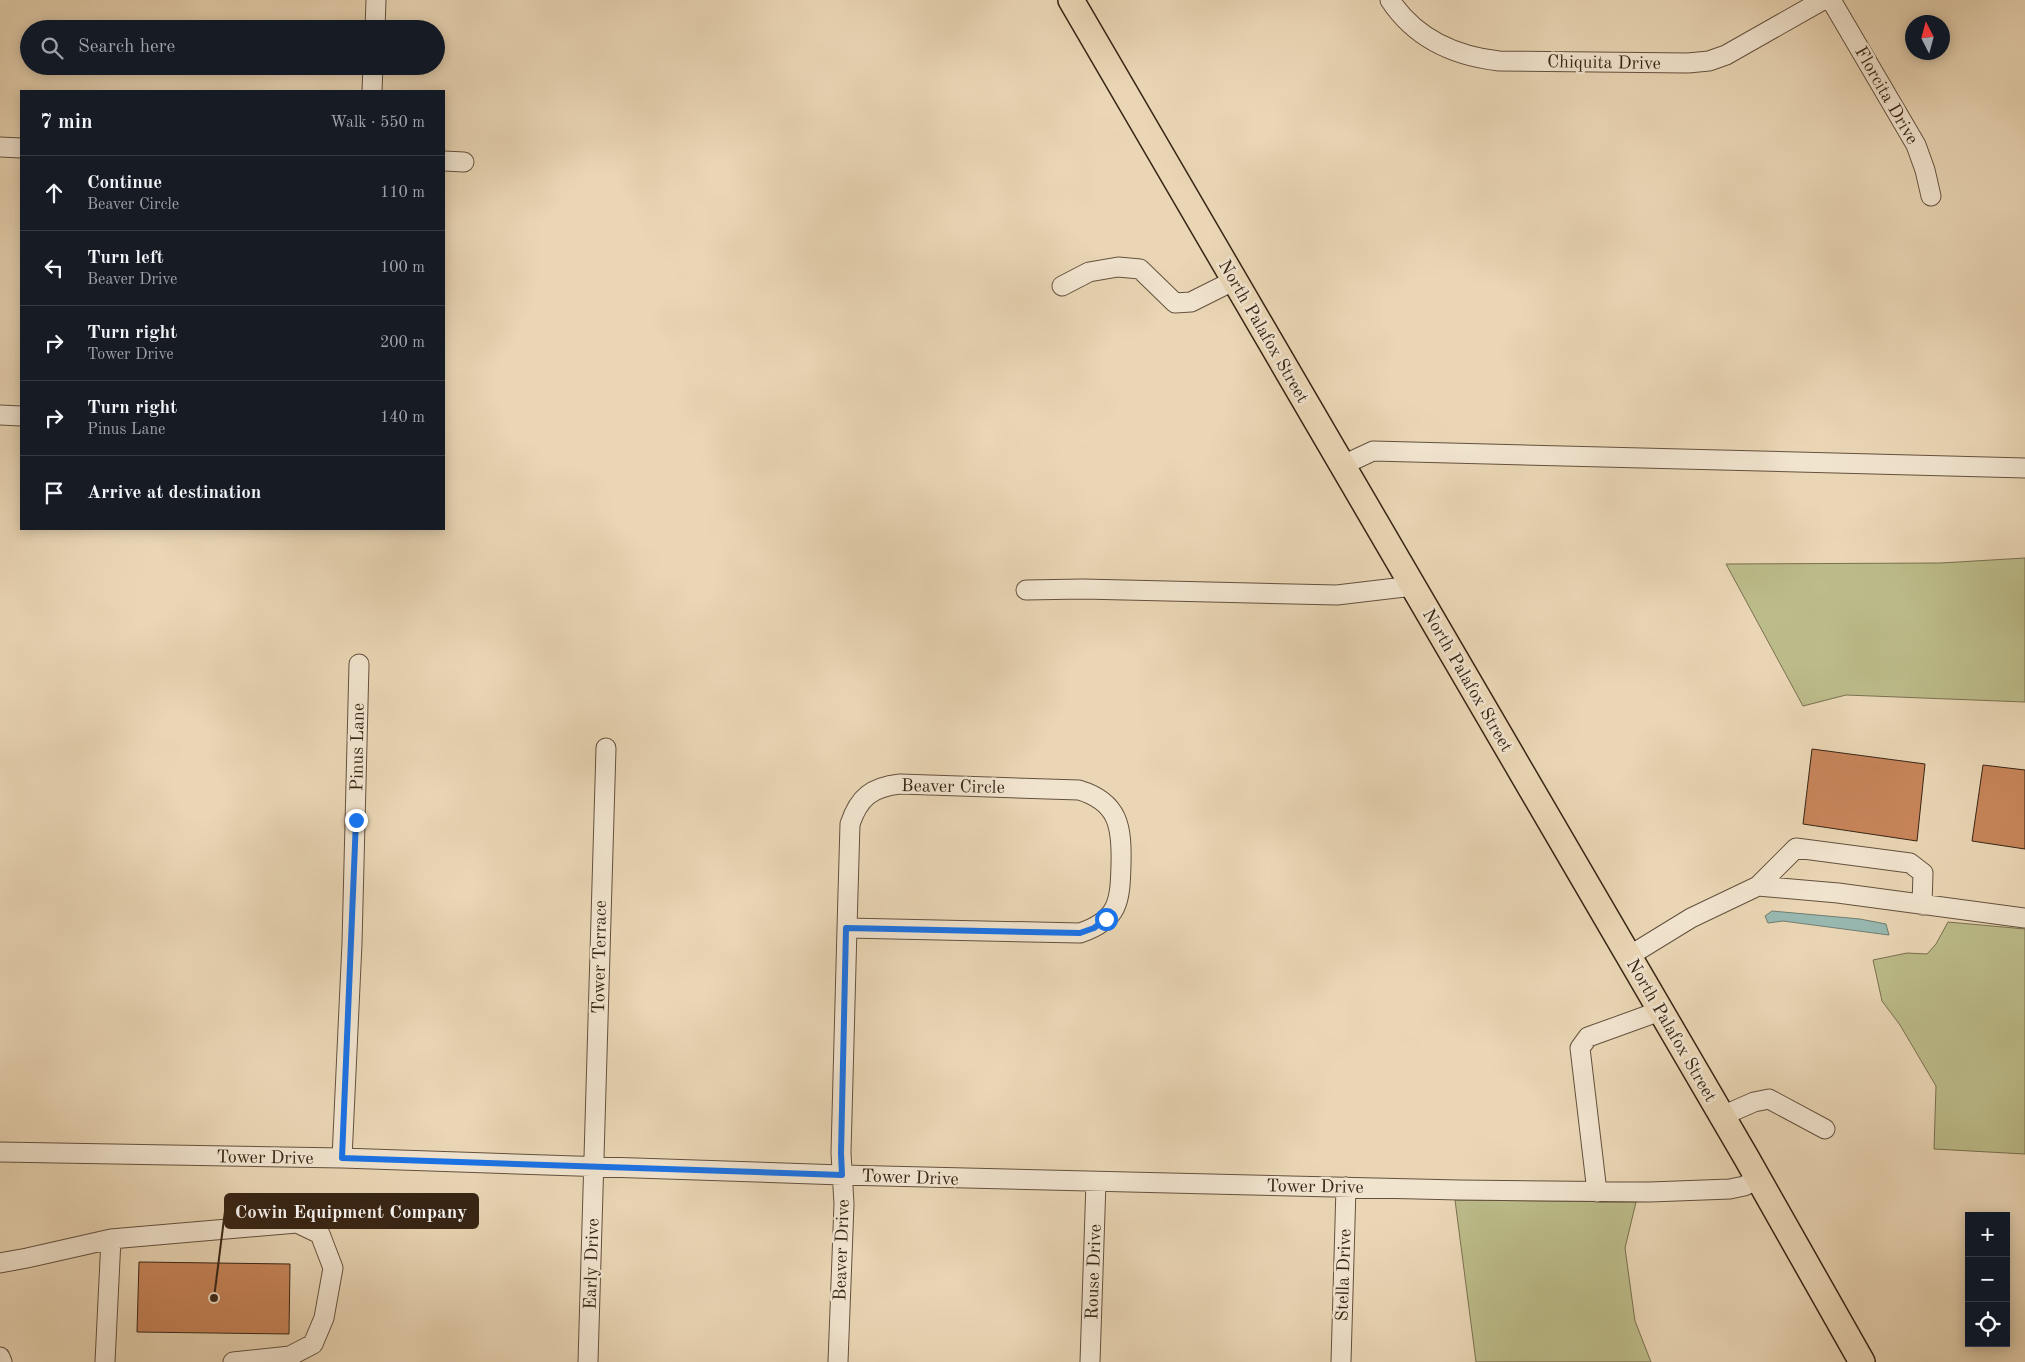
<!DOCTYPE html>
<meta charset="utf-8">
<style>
body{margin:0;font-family:"Old Standard TT",serif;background:#20242c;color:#f1f3f6}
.controls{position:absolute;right:15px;bottom:15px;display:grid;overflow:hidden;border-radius:0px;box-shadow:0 2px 12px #0003}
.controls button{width:45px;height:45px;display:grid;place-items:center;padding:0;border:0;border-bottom:1px solid #363941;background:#171b24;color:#f1f3f6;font:25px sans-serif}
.compass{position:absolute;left:1905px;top:15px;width:45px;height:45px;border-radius:50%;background:#171b24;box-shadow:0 2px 12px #0003;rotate:354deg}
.stop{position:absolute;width:15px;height:15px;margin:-11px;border:4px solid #1a73e8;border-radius:50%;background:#fff}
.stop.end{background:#1a73e8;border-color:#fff;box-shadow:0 1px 5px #0008}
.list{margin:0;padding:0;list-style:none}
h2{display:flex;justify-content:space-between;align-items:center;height:65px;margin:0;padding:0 20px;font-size:21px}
h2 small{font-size:16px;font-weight:400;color:#9ea1a6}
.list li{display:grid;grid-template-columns:32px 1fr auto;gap:15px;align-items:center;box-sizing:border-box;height:75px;padding:0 20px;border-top:1px solid #363941}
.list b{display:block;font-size:19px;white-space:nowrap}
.list p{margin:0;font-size:16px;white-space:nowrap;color:#9ea1a6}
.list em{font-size:16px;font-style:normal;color:#9ea1a6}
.icon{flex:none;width:28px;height:28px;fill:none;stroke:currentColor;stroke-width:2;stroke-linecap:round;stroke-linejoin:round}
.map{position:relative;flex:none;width:2025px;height:1362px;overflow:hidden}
.search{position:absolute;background:#171b24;box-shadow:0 2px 12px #0003;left:20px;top:20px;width:425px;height:55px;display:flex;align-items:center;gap:12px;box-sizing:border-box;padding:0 18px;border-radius:28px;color:#9ea1a6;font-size:19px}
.panel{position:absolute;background:#171b24;box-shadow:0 2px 12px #0003;left:20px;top:90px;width:425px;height:440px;border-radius:0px}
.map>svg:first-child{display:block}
.green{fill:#bcbc8a;stroke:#7a7050}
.water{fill:#98b9b1;stroke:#717e73}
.building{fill:#c8855a;stroke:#372515}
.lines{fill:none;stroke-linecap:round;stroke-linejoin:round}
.minor-casing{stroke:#64513d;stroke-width:21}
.major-casing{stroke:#372515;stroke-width:28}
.minor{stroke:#f1e4cf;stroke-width:19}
.major{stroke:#ead6b5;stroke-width:25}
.route{stroke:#1a73e8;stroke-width:6}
.labels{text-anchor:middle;stroke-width:5;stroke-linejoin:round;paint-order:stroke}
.street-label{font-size:18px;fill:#372515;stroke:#f1e4cf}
.leader{fill:none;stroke:#372515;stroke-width:2}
.callout-dot{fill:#372515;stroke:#f1e4cf;stroke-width:2}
.callout{fill:#372515;stroke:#372515;stroke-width:2}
.callout-label{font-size:19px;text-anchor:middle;font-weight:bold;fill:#fff}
</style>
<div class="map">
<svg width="2025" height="1362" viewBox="0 0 2025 1362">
<rect width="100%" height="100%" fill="#ead6b5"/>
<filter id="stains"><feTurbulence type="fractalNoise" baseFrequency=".004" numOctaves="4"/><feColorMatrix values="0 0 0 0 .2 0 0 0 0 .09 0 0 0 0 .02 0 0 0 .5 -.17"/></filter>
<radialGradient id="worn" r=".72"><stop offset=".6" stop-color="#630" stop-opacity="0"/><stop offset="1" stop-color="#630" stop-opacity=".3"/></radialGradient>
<path class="green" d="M2025 558V702L1846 695 1803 706 1726 564 1941 563Z
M1948 922 2025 929V1154L1934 1149 1936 1086 1900 1025 1882 1001 1873 960 1907 953 1927 954 1936 944Z
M1455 1200 1636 1202 1625 1248 1635 1321 1651 1362H1476Z"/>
<path class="water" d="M1772 911 1860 919 1886 924 1889 935 1783 921 1768 923 1765 916Z"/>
<path class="building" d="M1812 749 1925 764 1917 841 1803 824Z
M1983 765 2025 770V849L1972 841Z
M139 1262 290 1264 289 1334 137 1332Z"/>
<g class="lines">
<defs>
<path id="minor" d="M1390 0C1415 38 1455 56 1499 61L1688 63 1709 61 1726 55 1823 0
M1831 0 1916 145 1925 170 1931 196
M375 29 376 0
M372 91 373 66
M0 147 21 148
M444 161 464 162
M1062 286 1089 272 1118 267 1140 269 1175 303 1191 302 1235 280
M0 415 21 416
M1343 465 1373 451 2025 468
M1026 590 1083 589 1337 595 1413 586
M900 784 1079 790C1119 802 1122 827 1121 865 1120 901 1119 920 1080 933L847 928 850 824C859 797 872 787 900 784Z
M1758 886 1838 893 2025 918
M1629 956 1691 918 1758 886 1796 848 1910 863 1923 873 1922 905
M1722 1116 1754 1102 1769 1099 1825 1129
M0 1152 342 1158 842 1175 1459 1190 1650 1192 1730 1189 1744 1186 1758 1179
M342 1158 352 943 359 664
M1597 1192 1580 1048 1588 1037 1660 1011
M0 1263 27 1258 111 1239 297 1223 320 1234 333 1268 324 1318 313 1344 290 1356 233 1362
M0 1357 2 1362
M105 1362 111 1239
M588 1362 606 748
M838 1362 844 1204 841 1153 847 928
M1090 1362 1096 1182
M1341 1362 1346 1187"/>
<path id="major" d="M1071 0 1746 1157 1862 1362"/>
</defs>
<use href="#minor" class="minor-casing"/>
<use href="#major" class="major-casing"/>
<use href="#minor" class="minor"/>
<use href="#major" class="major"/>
</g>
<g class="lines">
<path class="route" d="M356 820 342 1158 842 1175 841 1153 846 928 1080 933 1094 928 1106 919"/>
</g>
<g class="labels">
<g class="street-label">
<text transform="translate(1604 62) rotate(1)" y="6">Chiquita Drive</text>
<text transform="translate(1887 95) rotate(60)" y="6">Florcita Drive</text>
<text transform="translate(1264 331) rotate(60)" y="6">North Palafox Street</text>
<text transform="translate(1468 680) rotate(60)" y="6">North Palafox Street</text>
<text transform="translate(357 747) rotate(-89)" y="6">Pinus Lane</text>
<text transform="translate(953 786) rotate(1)" y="6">Beaver Circle</text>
<text transform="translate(599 957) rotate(-89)" y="6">Tower Terrace</text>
<text transform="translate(1672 1030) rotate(60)" y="6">North Palafox Street</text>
<text transform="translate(265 1157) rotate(1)" y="6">Tower Drive</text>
<text transform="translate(910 1177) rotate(2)" y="6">Tower Drive</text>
<text transform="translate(1315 1186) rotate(1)" y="6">Tower Drive</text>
<text transform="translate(841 1250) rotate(-88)" y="6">Beaver Drive</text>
<text transform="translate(591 1264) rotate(-88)" y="6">Early Drive</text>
<text transform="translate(1093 1272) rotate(-88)" y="6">Rouse Drive</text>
<text transform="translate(1343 1275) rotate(-88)" y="6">Stella Drive</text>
</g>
</g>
<path class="leader" d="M214 1298L225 1211"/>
<circle class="callout-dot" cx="214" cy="1298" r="5"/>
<rect class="callout" x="225" y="1194" width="253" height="34" rx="5"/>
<g class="callout-label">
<text x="351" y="1218">Cowin Equipment Company</text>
</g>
<rect width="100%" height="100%" filter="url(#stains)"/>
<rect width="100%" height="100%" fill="url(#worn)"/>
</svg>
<div class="controls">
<button>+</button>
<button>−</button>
<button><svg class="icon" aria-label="locate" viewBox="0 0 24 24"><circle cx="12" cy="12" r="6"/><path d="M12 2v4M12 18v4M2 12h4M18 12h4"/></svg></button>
</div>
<svg class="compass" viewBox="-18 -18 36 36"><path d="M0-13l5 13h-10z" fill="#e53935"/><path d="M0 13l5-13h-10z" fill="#9ea1a6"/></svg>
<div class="stop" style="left:1106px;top:919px"></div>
<div class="stop end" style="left:356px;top:820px"></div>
<div class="search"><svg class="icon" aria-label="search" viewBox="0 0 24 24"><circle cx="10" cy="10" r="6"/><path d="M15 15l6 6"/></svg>Search here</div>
<section class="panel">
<h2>7 min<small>Walk · 550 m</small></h2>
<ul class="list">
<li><svg class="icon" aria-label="ahead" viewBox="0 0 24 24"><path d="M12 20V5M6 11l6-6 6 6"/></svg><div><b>Continue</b><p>Beaver Circle</p></div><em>110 m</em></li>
<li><svg class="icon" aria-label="left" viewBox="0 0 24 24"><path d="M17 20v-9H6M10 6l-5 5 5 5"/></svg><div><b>Turn left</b><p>Beaver Drive</p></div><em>100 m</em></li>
<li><svg class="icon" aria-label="right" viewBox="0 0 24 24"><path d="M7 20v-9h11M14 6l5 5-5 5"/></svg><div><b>Turn right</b><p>Tower Drive</p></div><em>200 m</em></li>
<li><svg class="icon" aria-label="right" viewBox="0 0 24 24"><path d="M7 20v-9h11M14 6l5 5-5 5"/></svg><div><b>Turn right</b><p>Pinus Lane</p></div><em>140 m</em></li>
<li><svg class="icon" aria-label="arrive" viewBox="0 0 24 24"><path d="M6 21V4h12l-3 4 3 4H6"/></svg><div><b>Arrive at destination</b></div></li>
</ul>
</section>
</div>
